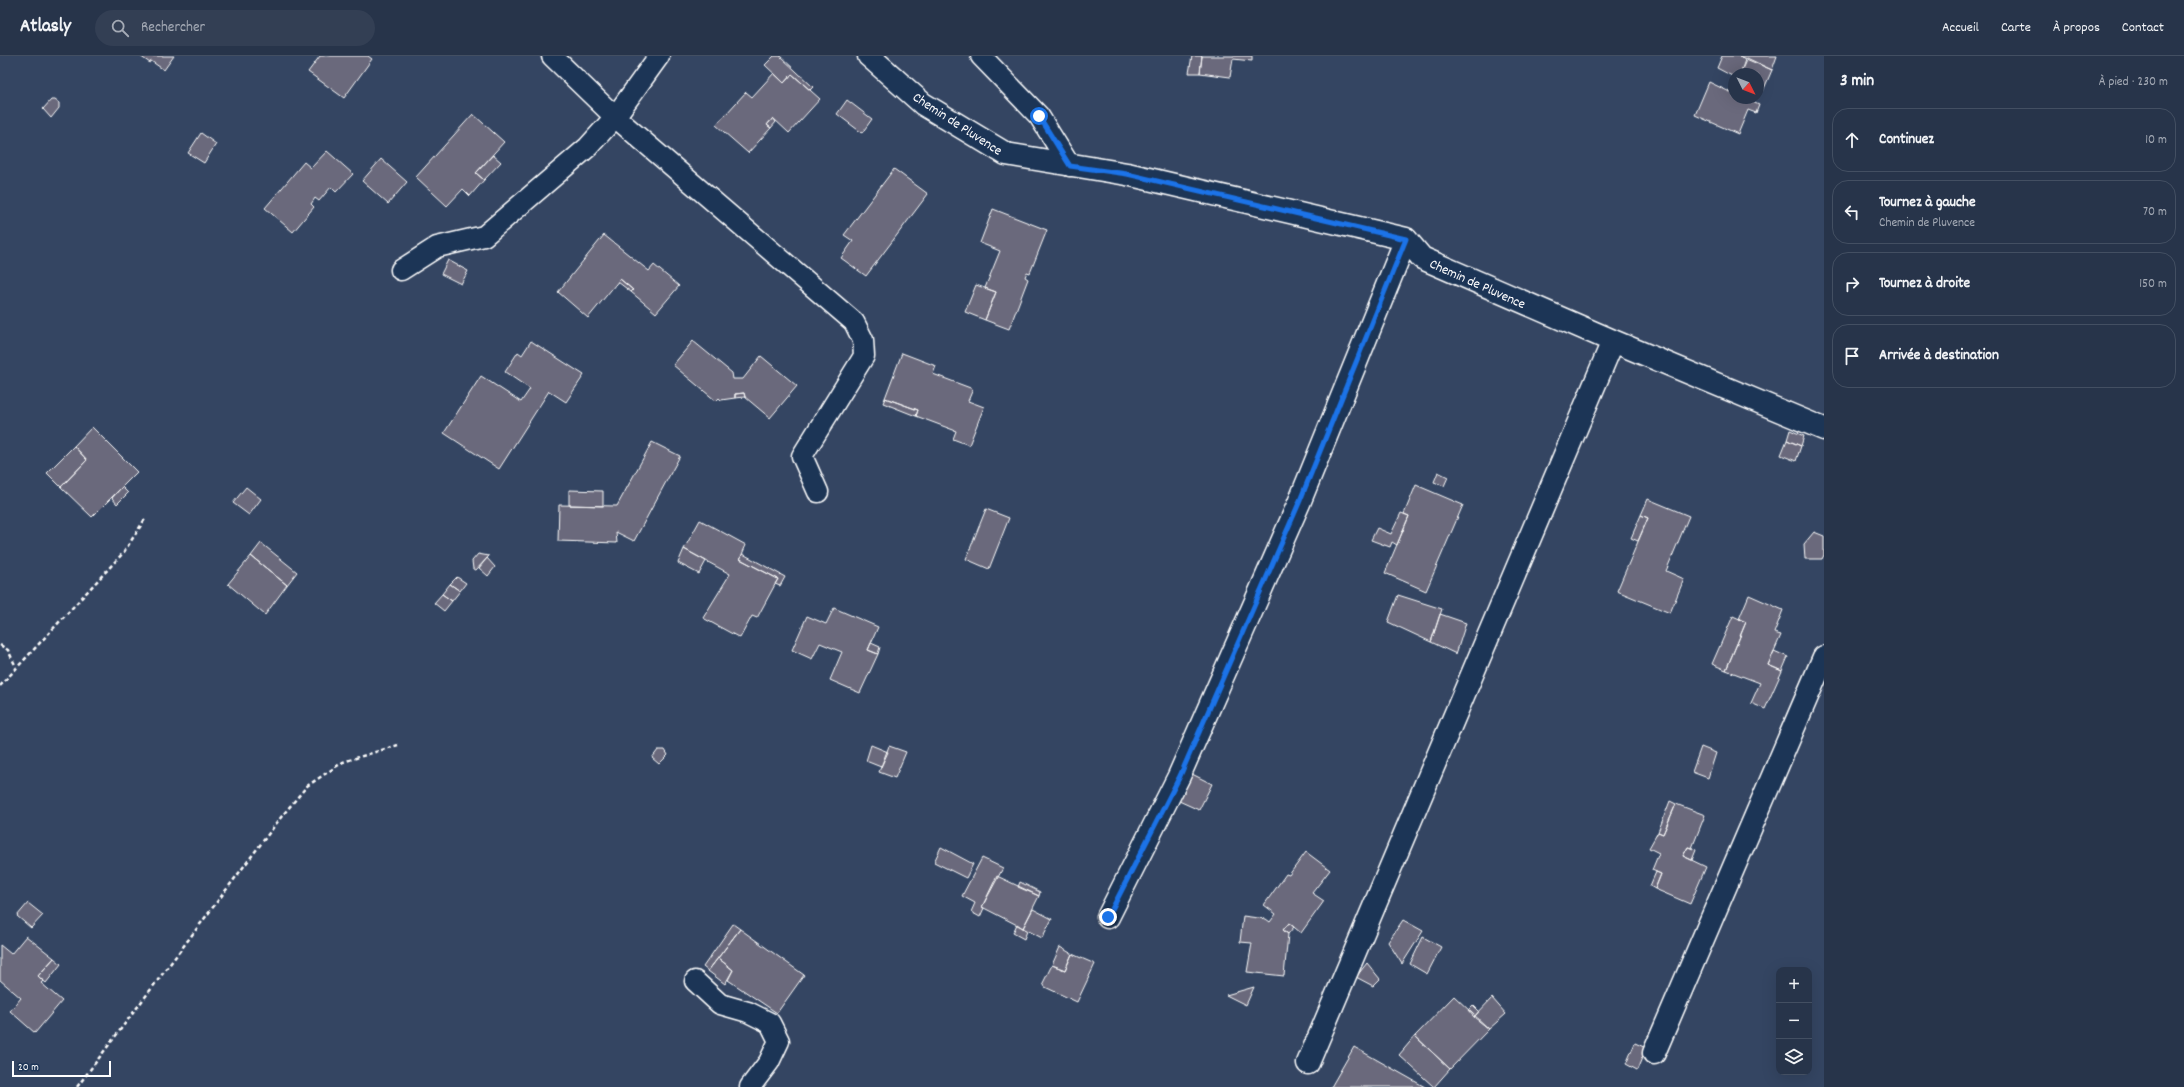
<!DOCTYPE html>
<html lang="fr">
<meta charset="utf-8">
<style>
body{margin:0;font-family:Dekko,sans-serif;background:#333f54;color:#f1f3f6}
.controls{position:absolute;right:12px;bottom:12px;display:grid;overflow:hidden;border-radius:8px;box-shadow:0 4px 16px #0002}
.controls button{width:36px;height:36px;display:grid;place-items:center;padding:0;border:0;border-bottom:1px solid #434f62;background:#27344a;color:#f1f3f6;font:20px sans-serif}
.compass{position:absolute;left:1728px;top:12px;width:36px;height:36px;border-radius:50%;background:#27344a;box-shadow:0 4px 16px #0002;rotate:132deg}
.scale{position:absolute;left:12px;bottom:10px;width:99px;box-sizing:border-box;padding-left:4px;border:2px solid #fff;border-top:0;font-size:11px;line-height:14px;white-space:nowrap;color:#fff;-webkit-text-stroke:3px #1d3557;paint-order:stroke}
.stop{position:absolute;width:12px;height:12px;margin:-9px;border:3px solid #1a73e8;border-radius:50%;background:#fff}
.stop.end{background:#1a73e8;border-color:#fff;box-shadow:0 1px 4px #0008}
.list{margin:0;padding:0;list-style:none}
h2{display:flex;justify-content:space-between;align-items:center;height:52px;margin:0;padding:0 16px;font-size:17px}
h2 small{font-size:13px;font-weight:400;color:#a4aab5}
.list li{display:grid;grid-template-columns:26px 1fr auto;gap:12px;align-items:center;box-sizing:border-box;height:64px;margin:0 8px 8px;padding:0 8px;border:1px solid #434f62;border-radius:16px}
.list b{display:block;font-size:15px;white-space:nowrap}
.list p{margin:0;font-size:13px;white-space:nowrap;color:#a4aab5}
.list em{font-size:13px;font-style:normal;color:#a4aab5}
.icon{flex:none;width:22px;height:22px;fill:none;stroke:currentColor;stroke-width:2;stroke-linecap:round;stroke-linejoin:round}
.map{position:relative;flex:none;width:1824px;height:1031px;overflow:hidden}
header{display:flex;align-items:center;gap:24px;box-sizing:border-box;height:56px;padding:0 20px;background:#27344a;border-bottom:1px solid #434f62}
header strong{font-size:19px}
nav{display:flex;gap:22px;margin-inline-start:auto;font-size:14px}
.search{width:280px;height:36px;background:#333f54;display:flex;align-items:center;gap:10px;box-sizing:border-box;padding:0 14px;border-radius:22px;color:#a4aab5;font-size:15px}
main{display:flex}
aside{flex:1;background:#27344a}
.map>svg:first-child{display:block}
.building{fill:#6a697b;stroke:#fff}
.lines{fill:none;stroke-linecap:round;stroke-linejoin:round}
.service-casing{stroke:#fff;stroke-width:23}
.minor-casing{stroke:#fff;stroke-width:25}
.path{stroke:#fff;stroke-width:2.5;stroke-dasharray:4 3;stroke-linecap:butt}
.service{stroke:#1d3557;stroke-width:20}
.minor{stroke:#1d3557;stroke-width:22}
.route{stroke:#1a73e8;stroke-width:5}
.labels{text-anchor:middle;stroke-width:3.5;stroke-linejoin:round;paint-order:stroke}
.street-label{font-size:14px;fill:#fff;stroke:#1d3557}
</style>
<header>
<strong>Atlasly</strong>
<div class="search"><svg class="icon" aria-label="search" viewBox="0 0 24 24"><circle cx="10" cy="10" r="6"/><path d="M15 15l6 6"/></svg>Rechercher</div>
<nav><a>Accueil</a><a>Carte</a><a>À propos</a><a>Contact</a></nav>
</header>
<main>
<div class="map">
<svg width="1824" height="1031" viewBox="0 0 1824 1031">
<rect width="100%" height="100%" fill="#344562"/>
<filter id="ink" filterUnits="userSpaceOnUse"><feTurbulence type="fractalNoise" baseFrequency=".025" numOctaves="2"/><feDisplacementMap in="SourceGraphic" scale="8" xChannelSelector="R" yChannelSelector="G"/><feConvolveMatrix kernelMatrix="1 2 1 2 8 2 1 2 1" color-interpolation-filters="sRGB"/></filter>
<g filter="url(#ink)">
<path class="building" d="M140 0H174L164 14 151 5 150 7Z
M320 0H368L372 3 344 42 308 16Z
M774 0H780L813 31 810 34 792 18 784 27 765 9Z
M1192 0H1202L1200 17H1189Z
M1202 0H1252V5L1233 3 1230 21 1200 17Z
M1722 0H1739L1745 4 1740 18H1734V21L1717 12Z
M1739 0H1777L1772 14Z
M1747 2 1772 14 1763 35 1758 33V18H1740Z
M774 17 784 27 792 18 820 43 789 77 773 62 767 69 771 72 748 97 716 69 746 36 752 41Z
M1709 26 1734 38V42H1744L1759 49 1756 57 1748 54 1738 78 1695 59Z
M51 44H55L59 47V52L51 62 43 53Z
M847 44 872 63 862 77 837 58Z
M473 58 504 86 476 117 484 124 470 140 463 133 447 150 416 121Z
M773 62 776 66 771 72 767 69Z
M201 77 216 88 204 107 188 97Z
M327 95 353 118 336 136 331 131 319 145 315 142 311 148 314 151 293 176 265 152 304 106 311 112Z
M493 99 501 106 484 124 476 117Z
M381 103 407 126 388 148 362 125Z
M894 113 928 138 866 220 841 202 853 185 844 179Z
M993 153 1047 174 1030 217 1027 216 1025 221 1028 223 1009 273 985 264 996 236 985 232 1000 195 980 187Z
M604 179 649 215 654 209 679 230 656 257 631 236 633 234 620 223 588 262 558 236Z
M448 204 468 215 461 228 441 218Z
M620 223 633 234 631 236 618 226Z
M976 229 996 236 985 264 965 256Z
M531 285 584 319 566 346 549 335 499 413 444 377 481 320 521 346 530 333 505 316 518 296 522 299Z
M693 285 732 317 733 323H743L761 300 797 330 770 362 745 341 744 337 735 338V342L721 344 719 342 716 345 673 309Z
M902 297 936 310 933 318 973 333 968 345 984 351 969 389 953 383 956 375 916 360 918 354 885 342Z
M744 337 745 341 735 342V338Z
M885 342 918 354 916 360 883 347Z
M92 371 137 416 92 461 61 431 87 404 74 390Z
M1790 374 1804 380 1801 390 1787 384Z
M1787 384 1801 390 1796 405 1781 399Z
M652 386 680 400 634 485 616 476 617 487 558 485 559 449 617 450Z
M74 390 87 404 61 431 47 417Z
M1438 416 1448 421 1444 430 1434 426Z
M1416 429 1463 449 1426 535 1385 517 1409 460 1404 458Z
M122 431 128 437 117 448 112 442Z
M246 431 261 443 249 459 233 447Z
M569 434 603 435V450L569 449Z
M1648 443 1689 460 1666 515 1684 523 1670 557 1617 535 1648 462 1641 459Z
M986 453 1009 462 989 513 966 503Z
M1401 457 1409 460 1397 489 1392 486 1390 491 1371 484 1377 472 1391 478Z
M1641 459 1648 462 1638 485 1631 482Z
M700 464 746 489 740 503 778 523 757 562 752 560 740 582 703 562 730 518 684 493Z
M1814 476 1824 480V499L1822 503H1805L1804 488Z
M261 487 297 516 287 529 251 500Z
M684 493 706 505 699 518 678 507Z
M478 498 489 500 476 514 473 513 472 505Z
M743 498 785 521 780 530 775 528 778 523 740 503Z
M251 500 287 529 265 559 228 528Z
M487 502 495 511 488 520 479 512Z
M457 521 466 527 460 535 450 528Z
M450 528 460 535 452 545 442 538Z
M442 538 452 545 444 555 434 547Z
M1398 539 1442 553 1431 586 1388 566Z
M1749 539 1783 554 1774 577 1781 579 1768 609 1782 615 1765 653 1751 647 1760 627 1726 614 1746 566 1739 563Z
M834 552 878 571 868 594 878 598 860 637 830 624 842 596 820 587 812 603 792 594 807 560 826 568Z
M1440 558 1466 567 1456 598 1431 586Z
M1733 560 1746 566 1726 614 1712 608Z
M871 587 880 591 878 598 868 594Z
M1774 595 1788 601 1782 615 1768 609Z
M871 689 888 696 881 711 866 705Z
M889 690 906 696 895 722 879 716Z
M1701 691 1716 697 1708 722 1692 716Z
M658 694H665L668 699 659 708 652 702Z
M1192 718 1212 728 1199 754 1179 745Z
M1670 745 1676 748 1663 778 1658 776Z
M1676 748 1705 759 1692 792 1688 791 1683 800 1706 811 1690 848 1655 833 1661 818 1652 814 1659 797 1649 792 1658 776 1663 778Z
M941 791 973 808 966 822 934 806Z
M1688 791 1696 794 1692 804 1683 800Z
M1306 796 1330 814 1312 837 1324 845 1301 877 1289 867 1283 874 1288 878 1284 920 1247 916 1252 887 1240 886 1243 860 1266 863 1270 866 1276 858 1264 849 1286 818 1289 819Z
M982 802 1003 812 982 851 984 852 980 861 971 856 975 847 962 840Z
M1656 816 1661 818 1655 833 1650 830Z
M997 820 1039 840 1023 872 982 851Z
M1020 826 1040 836 1039 840 1018 831Z
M28 847 43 859 31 872 17 860Z
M1033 853 1052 863 1042 882 1023 872Z
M1403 864 1423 875 1402 908 1388 886Z
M1289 867 1294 871 1288 878 1283 874Z
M733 868 740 873 708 915 703 911Z
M1017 868 1027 875 1024 883 1013 877Z
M740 873 804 919 777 957 728 924 733 914 718 902Z
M26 880 54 902 38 920 43 925 41 927 62 945 35 977 10 955 21 942 0 924V889L11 898Z
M1423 881 1441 891 1427 918 1410 908Z
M1060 891 1072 898 1065 914 1052 909Z
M1072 898 1095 908 1077 946 1045 931 1043 927 1052 909 1065 914Z
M54 902 61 908 46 927 38 920Z
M718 902 733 914 725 928 708 915Z
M1367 907 1380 923 1373 930 1356 921Z
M1254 931 1246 949 1226 939Z
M1454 940 1489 973 1450 1013 1415 980Z
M1492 942 1506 958 1489 973 1474 961Z
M1473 949 1479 955 1474 961 1468 954Z
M1415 980 1450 1013 1434 1031 1399 999Z
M1635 987 1646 992 1637 1014 1626 1008Z
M1354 991 1425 1031H1331Z"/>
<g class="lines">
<defs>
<path id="service" d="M552 0 615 61 854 266 863 284 864 300 802 400 818 436
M981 0 1039 60 1070 110
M401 214 437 191 484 180 588 91 615 61 659 0
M695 925 720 948 748 956 770 967 779 985 769 1006 750 1031"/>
<path id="minor" d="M869 0 923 48 1006 98 1127 118 1406 183 1422 202 1613 285 1824 373
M1108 861 1179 720 1299 447 1406 183
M1654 997 1824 601
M1308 1007 1613 285"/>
</defs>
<use href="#service" class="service-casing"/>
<use href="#minor" class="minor-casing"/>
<path class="path" d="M0 589 8 594 16 611
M0 630 124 496 145 463
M77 1031 282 760 307 730 343 706 398 689"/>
<use href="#service" class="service"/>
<use href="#minor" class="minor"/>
</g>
</g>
<g class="lines" filter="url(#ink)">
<path class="route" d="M1039 60 1070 110 1127 118 1406 183 1299 447 1180 720 1108 861"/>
</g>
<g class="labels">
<g class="street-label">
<text transform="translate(958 67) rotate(33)" y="5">Chemin de Pluvence</text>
<text transform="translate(1478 227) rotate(24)" y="5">Chemin de Pluvence</text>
</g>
</g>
</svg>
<div class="controls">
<button>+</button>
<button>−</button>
<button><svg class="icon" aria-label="layers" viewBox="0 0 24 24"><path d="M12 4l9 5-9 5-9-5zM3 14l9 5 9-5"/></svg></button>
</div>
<svg class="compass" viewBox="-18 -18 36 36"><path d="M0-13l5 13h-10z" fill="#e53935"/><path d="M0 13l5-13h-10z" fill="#a4aab5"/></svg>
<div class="scale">20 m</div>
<div class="stop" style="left:1039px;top:60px"></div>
<div class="stop end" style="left:1108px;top:861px"></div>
</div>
<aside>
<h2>3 min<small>À pied · 230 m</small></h2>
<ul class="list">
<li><svg class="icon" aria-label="ahead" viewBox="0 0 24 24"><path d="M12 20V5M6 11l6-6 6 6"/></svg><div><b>Continuez</b></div><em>10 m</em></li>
<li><svg class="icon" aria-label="left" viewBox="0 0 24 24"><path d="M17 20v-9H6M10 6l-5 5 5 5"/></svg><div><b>Tournez à gauche</b><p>Chemin de Pluvence</p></div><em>70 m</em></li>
<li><svg class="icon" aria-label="right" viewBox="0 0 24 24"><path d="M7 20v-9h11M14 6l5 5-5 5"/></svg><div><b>Tournez à droite</b></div><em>150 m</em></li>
<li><svg class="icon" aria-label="arrive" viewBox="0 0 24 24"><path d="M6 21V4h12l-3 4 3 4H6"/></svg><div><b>Arrivée à destination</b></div></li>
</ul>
</aside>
</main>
